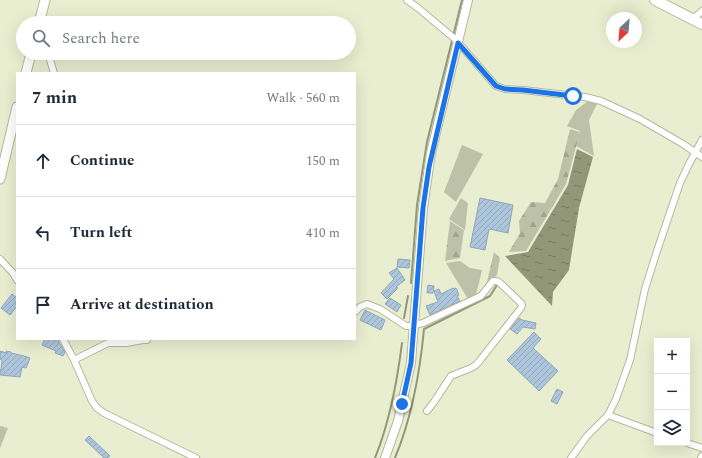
<!DOCTYPE html>
<meta charset="utf-8">
<style>
body{margin:0;font-family:Spectral,serif;background:#f6f6f7;color:#1f2937}
.controls{position:absolute;right:12px;bottom:12px;display:grid;overflow:hidden;border-radius:0px;box-shadow:0 4px 16px #0002}
.controls button{width:36px;height:36px;display:grid;place-items:center;padding:0;border:0;border-bottom:1px solid #e0e1e3;background:#fff;color:#1f2937;font:20px sans-serif}
.compass{position:absolute;left:606px;top:12px;width:36px;height:36px;border-radius:50%;background:#fff;box-shadow:0 4px 16px #0002;rotate:206deg}
.stop{position:absolute;width:12px;height:12px;margin:-9px;border:3px solid #1a73e8;border-radius:50%;background:#fff}
.stop.end{background:#1a73e8;border-color:#fff;box-shadow:0 1px 4px #0008}
.list{margin:0;padding:0;list-style:none}
h2{display:flex;justify-content:space-between;align-items:center;height:52px;margin:0;padding:0 16px;font-size:17px}
h2 small{font-size:13px;font-weight:400;color:#747a83}
.list li{display:grid;grid-template-columns:26px 1fr auto;gap:12px;align-items:center;box-sizing:border-box;height:72px;padding:0 16px;border-top:1px solid #e0e1e3}
.list b{display:block;font-size:15px;white-space:nowrap}
.list em{font-size:13px;font-style:normal;color:#747a83}
.icon{flex:none;width:22px;height:22px;fill:none;stroke:currentColor;stroke-width:2;stroke-linecap:round;stroke-linejoin:round}
.map{position:relative;flex:none;width:702px;height:458px;overflow:hidden}
.search{position:absolute;background:#fff;box-shadow:0 4px 16px #0002;left:16px;top:16px;width:340px;height:44px;display:flex;align-items:center;gap:10px;box-sizing:border-box;padding:0 14px;border-radius:22px;color:#747a83;font-size:15px}
.panel{position:absolute;background:#fff;box-shadow:0 4px 16px #0002;left:16px;top:72px;width:340px;height:268px;border-radius:0px}
.map>svg:first-child{display:block}
.grass{fill:#bdc1a8}
.forest{fill:url(#forest-firs)}
.water{fill:url(#water-ripples)}
.lines{fill:none;stroke-linecap:round;stroke-linejoin:round}
.stream{stroke:#929779;stroke-width:2}
.building{fill:url(#building-hatch);stroke:#8fa6bc}
.minor-casing{stroke:#b4b99b;stroke-width:8}
.tertiary-casing{stroke:#b4b99b;stroke-width:10}
.secondary-casing{stroke:#b4b99b;stroke-width:11}
.trunk-casing{stroke:#b4b99b;stroke-width:12}
.minor{stroke:#fff;stroke-width:6}
.tertiary{stroke:#fff;stroke-width:8}
.secondary{stroke:#fff;stroke-width:9}
.trunk{stroke:#fff;stroke-width:10}
.route{stroke:#1a73e8;stroke-width:5}
</style>
<div class="map">
<svg width="702" height="458" viewBox="0 0 702 458">
<defs>
<pattern id="forest-firs" width="22" height="20" patternUnits="userSpaceOnUse"><rect width="22" height="20" fill="#bdc1a8"/><path d="M5 1l3.5 6h-7zM16 11l3.5 6h-7z" fill="#a1a58f"/></pattern>
<pattern id="water-ripples" width="26" height="14" patternUnits="userSpaceOnUse"><rect width="26" height="14" fill="#929779"/><path d="M2 4q2-2 4 0t4 0M15 11q2-2 4 0t4 0" fill="none" stroke="#767a61"/></pattern>
<pattern id="building-hatch" width="6" height="6" patternUnits="userSpaceOnUse"><rect width="6" height="6" fill="#aec6dc"/><path d="M-1 1l2-2M0 6l6-6M5 7l2-2" fill="none" stroke="#94a9bb"/></pattern>
</defs>
<rect width="100%" height="100%" fill="#e9eed0"/>
<path class="grass" d="M588 101 597 104 589 120 594 156 576 146 580 131 567 126 576 110Z
M462 145 483 154 456 202 444 192Z
M461 198 468 203 465 230 449 219Z
M460 261 470 268 482 270 476 295 468 299 446 263Z"/>
<path class="forest" d="M570 129 580 132 566 184 526 251 509 252 520 233 519 221 531 202 545 203 558 179Z
M450 221 464 230 460 258 445 261Z
M494 252 500 258 497 275 486 286Z
M0 426 8 428 0 448Z"/>
<path class="water" d="M577 149 593 157 579 208 569 270 553 292 552 306 505 256 528 252 568 185Z"/>
<g class="lines">
<path class="stream" d="M411 283 417 205 427 142 462 0
M404 318 408 296
M375 458C390 421 397 383 402 343
M395 458C412 417 420 372 424 329L490 296 497 285"/>
</g>
<path class="building" d="M480 198 513 205 508 233 489 229 485 250 470 247Z
M398 259 410 260 409 268 397 267Z
M397 268 405 280 396 287 398 288 387 299 381 293 394 279 389 273Z
M428 285 434 286 433 293H427Z
M453 288 454 289 456 288 459 295 457 296 460 301 430 315 426 306 438 302 434 291 439 289 441 294Z
M12 294 17 298V306L10 315 1 308Z
M390 298 401 305 397 312 385 304Z
M365 310 385 320 381 330 360 320Z
M519 318 522 320 536 323 535 329 523 327 517 334 510 329Z
M534 332 541 339 533 348 558 371 539 391 507 360Z
M45 339H56L59 340V343L60 344 65 352 63 356 55 353 56 351 42 345Z
M0 351 6 353V351L11 352V353L24 356 30 358 26 368 22 367 20 377 0 375V370H1L2 360 0 359Z
M557 389 563 392 557 404 551 401Z
M89 436 110 456 107 458H104L85 440Z"/>
<g class="lines">
<defs>
<path id="minor" d="M407 0 418 8 455 39 496 86 505 89 523 90 585 97 601 101 640 119 683 144 702 157
M693 19 702 11
M48 53 54 73
M0 259 13 273 17 280
M355 312 360 307 367 304 380 309 406 326H410L423 323 481 296 493 281H497L500 283 521 303 522 305 521 308 481 359 476 365 471 368 451 376 434 402 427 411
M63 339 74 360 92 401 97 408 104 413 196 458
M74 360 108 343H126L143 340H147
M608 415 657 433
M687 443 702 448
M571 458 587 436 608 415 616 399 630 360 645 289 657 251 680 183 689 164 702 140
M701 458 702 456"/>
<path id="tertiary" d="M385 458 398 421 411 363 423 208 431 153 468 0"/>
<path id="secondary" d="M39 23 45 0
M26 73 31 53
M0 179 17 107"/>
<path id="trunk" d="M655 0 702 24"/>
</defs>
<use href="#minor" class="minor-casing"/>
<use href="#tertiary" class="tertiary-casing"/>
<use href="#secondary" class="secondary-casing"/>
<use href="#trunk" class="trunk-casing"/>
<use href="#minor" class="minor"/>
<use href="#tertiary" class="tertiary"/>
<use href="#secondary" class="secondary"/>
<use href="#trunk" class="trunk"/>
</g>
<g class="lines">
<path class="route" d="M402 404 411 363 423 208 429 167 458 43 496 86 505 89 523 90 573 96"/>
</g>
</svg>
<div class="controls">
<button>+</button>
<button>−</button>
<button><svg class="icon" aria-label="layers" viewBox="0 0 24 24"><path d="M12 4l9 5-9 5-9-5zM3 14l9 5 9-5"/></svg></button>
</div>
<svg class="compass" viewBox="-18 -18 36 36"><path d="M0-13l5 13h-10z" fill="#e53935"/><path d="M0 13l5-13h-10z" fill="#747a83"/></svg>
<div class="stop" style="left:573px;top:96px"></div>
<div class="stop end" style="left:402px;top:404px"></div>
<div class="search"><svg class="icon" aria-label="search" viewBox="0 0 24 24"><circle cx="10" cy="10" r="6"/><path d="M15 15l6 6"/></svg>Search here</div>
<section class="panel">
<h2>7 min<small>Walk · 560 m</small></h2>
<ul class="list">
<li><svg class="icon" aria-label="ahead" viewBox="0 0 24 24"><path d="M12 20V5M6 11l6-6 6 6"/></svg><div><b>Continue</b></div><em>150 m</em></li>
<li><svg class="icon" aria-label="left" viewBox="0 0 24 24"><path d="M17 20v-9H6M10 6l-5 5 5 5"/></svg><div><b>Turn left</b></div><em>410 m</em></li>
<li><svg class="icon" aria-label="arrive" viewBox="0 0 24 24"><path d="M6 21V4h12l-3 4 3 4H6"/></svg><div><b>Arrive at destination</b></div></li>
</ul>
</section>
</div>
